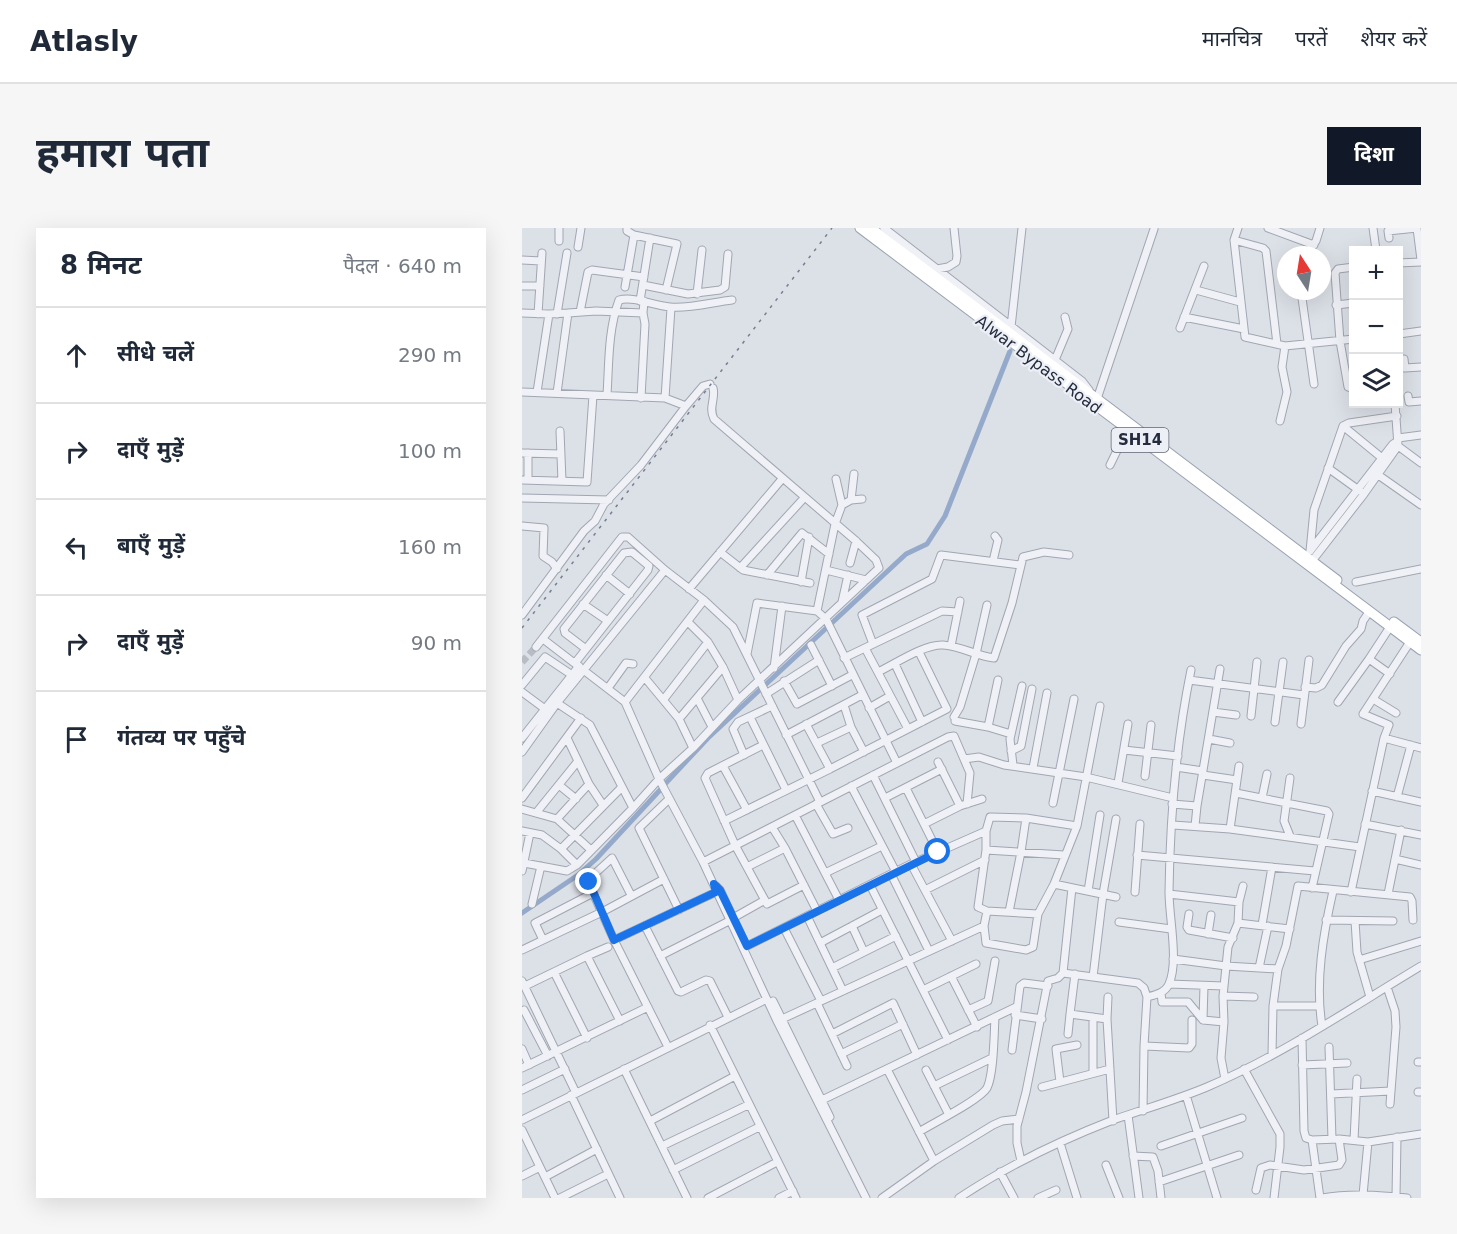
<!DOCTYPE html>
<html lang="hi">
<meta charset="utf-8">
<style>
body{margin:0;font-family:"DejaVu Sans","Noto Sans Devanagari",sans-serif;background:#f6f6f7;color:#1f2937}
.controls{position:absolute;right:18px;top:18px;display:grid;overflow:hidden;border-radius:0px;box-shadow:0 6px 24px #0002}
.controls button{width:54px;height:54px;display:grid;place-items:center;padding:0;border:0;border-bottom:2px solid #e0e1e3;background:#fff;color:#1f2937;font:30px sans-serif}
.compass{position:absolute;left:755px;top:18px;width:54px;height:54px;border-radius:50%;background:#fff;box-shadow:0 6px 24px #0002;rotate:348deg}
.stop{position:absolute;width:18px;height:18px;margin:-14px;border:4px solid #1a73e8;border-radius:50%;background:#fff}
.stop.end{background:#1a73e8;border-color:#fff;box-shadow:0 2px 6px #0008}
.list{margin:0;padding:0;list-style:none}
h2{display:flex;justify-content:space-between;align-items:center;height:78px;margin:0;padding:0 24px;font-size:26px}
h2 small{font-size:20px;font-weight:400;color:#747a83}
.list li{display:grid;grid-template-columns:39px 1fr auto;gap:18px;align-items:center;box-sizing:border-box;height:96px;padding:0 24px;border-top:2px solid #e0e1e3}
.list b{display:block;font-size:22px;white-space:nowrap}
.list em{font-size:20px;font-style:normal;color:#747a83}
.icon{flex:none;width:33px;height:33px;fill:none;stroke:currentColor;stroke-width:2;stroke-linecap:round;stroke-linejoin:round}
.map{position:relative;flex:none;width:899px;height:970px;overflow:hidden;border-radius:0px}
header{display:flex;align-items:center;gap:36px;box-sizing:border-box;height:84px;padding:0 30px;background:#fff;border-bottom:2px solid #e0e1e3}
header strong{font-size:28px}
nav{display:flex;gap:33px;margin-inline-start:auto;font-size:21px}
.intro{display:flex;align-items:center;justify-content:space-between;box-sizing:border-box;height:144px;padding:0 36px}
h1{margin:0;font-size:42px}
.button{padding:15px 27px;border-radius:0px;background:#111827;color:#fff;font-size:21px;font-weight:700}
main{display:flex;gap:36px;padding:0 36px}
aside{flex:1;background:#fff;border-radius:0px;box-shadow:0 6px 24px #0002}
.map>svg:first-child{display:block}
.lines{fill:none;stroke-linecap:round;stroke-linejoin:round}
.canal{stroke:#95aaca;stroke-width:5}
.minor-tunnel{stroke:#b7bcc5;stroke-width:7;stroke-dasharray:7 3.5;stroke-linecap:butt}
.minor-casing{stroke:#a1a6b1;stroke-width:9}
.major-casing{stroke:#9ba3b4;stroke-width:11}
.minor{stroke:#eff1f6;stroke-width:7}
.major{stroke:#fff;stroke-width:9}
.rail{stroke:#757e92;stroke-width:1.5;stroke-dasharray:3 6;stroke-linecap:butt}
.route{stroke:#1a73e8;stroke-width:8}
.labels{text-anchor:middle;stroke-width:4.5;stroke-linejoin:round;paint-order:stroke}
.shield{fill:#eceff5;stroke:#616675;stroke-width:1.5}
.shield-label{font-size:15px;font-weight:bold;fill:#252c3e}
.street-label{font-size:16px;fill:#252c3e;stroke:#eceff5}
</style>
<header>
<strong>Atlasly</strong>
<nav><a>मानचित्र</a><a>परतें</a><a>शेयर करें</a></nav>
</header>
<div class="intro"><h1>हमारा पता</h1><a class="button">दिशा</a></div>
<main>
<aside>
<h2>8 मिनट<small>पैदल · 640 m</small></h2>
<ul class="list">
<li><svg class="icon" aria-label="ahead" viewBox="0 0 24 24"><path d="M12 20V5M6 11l6-6 6 6"/></svg><div><b>सीधे चलें</b></div><em>290 m</em></li>
<li><svg class="icon" aria-label="right" viewBox="0 0 24 24"><path d="M7 20v-9h11M14 6l5 5-5 5"/></svg><div><b>दाएँ मुड़ें</b></div><em>100 m</em></li>
<li><svg class="icon" aria-label="left" viewBox="0 0 24 24"><path d="M17 20v-9H6M10 6l-5 5 5 5"/></svg><div><b>बाएँ मुड़ें</b></div><em>160 m</em></li>
<li><svg class="icon" aria-label="right" viewBox="0 0 24 24"><path d="M7 20v-9h11M14 6l5 5-5 5"/></svg><div><b>दाएँ मुड़ें</b></div><em>90 m</em></li>
<li><svg class="icon" aria-label="arrive" viewBox="0 0 24 24"><path d="M6 21V4h12l-3 4 3 4H6"/></svg><div><b>गंतव्य पर पहुँचे</b></div></li>
</ul>
</aside>
<div class="map">
<svg width="899" height="970" viewBox="0 0 899 970">
<rect width="100%" height="100%" fill="#dce0e7"/>
<g class="lines">
<path class="canal" d="M143 556 186 510 384 326 405 316 423 288 488 123
M0 685 56 647 74 631 138 562"/>
<path class="minor-tunnel" d="M0 434 14 419"/>
<defs>
<path id="minor" d="M105 0V3L112 7 155 16 144 62
M362 0 560 153 567 162
M716 0 712 12 723 109 763 118
M746 0 792 17
M851 0 854 22
M895 0 899 32
M867 10 866 3 895 0
M712 12 741 20 744 23 755 116
M37 13V0
M56 19 59 0
M784 27 794 13 798 0
M0 32 19 33
M876 35 899 34
M832 39 816 41 813 45 818 113 826 159 832 161
M415 41 426 39 434 34 435 28 432 0
M121 57 166 66 198 62 203 59 206 26
M0 58H18
M103 59 112 7
M674 62 718 74
M779 63 792 156
M175 66 180 22
M118 73 128 10
M814 77 832 75
M58 84 66 44 70 42 122 49
M0 85 27 86
M16 86 20 25
M35 86 45 25
M662 89 722 101
M489 99 500 0
M658 100 682 38
M877 106 899 103
M882 131 883 140 899 139
M533 132 546 101 543 89
M0 164 143 170 164 178
M15 164 27 86 46 85
M35 165 46 85 74 83 121 85 122 73
M85 167C87 135 86 102 97 72 113 68 132 78 148 79 166 81 192 74 210 72
M886 168 887 174 899 173
M119 170 123 96 121 85
M143 170 149 80
M575 171 632 1
M758 193 765 164 760 139 763 118 832 111
M821 198 860 230
M38 203 40 253
M876 210 899 207
M876 218 899 235
M0 225 39 226
M588 237 605 202
M806 240 838 263
M852 244 899 277
M314 251 320 277
M0 252 65 254 71 167
M6 252V225
M0 270 87 272
M340 271 329 272 320 277 313 296 295 383 304 391 375 535
M329 272 332 246
M0 298 22 300 21 328 30 334 35 341
M788 323 792 282 821 198 827 195 875 188
M788 323 871 216 876 213
M198 324 221 342 288 355
M471 333 476 312 473 308
M790 333 842 266 876 218 873 176
M328 335 334 313
M218 340 282 270
M304 342 344 352
M84 347 108 366
M245 347 280 305 307 326
M279 354 287 309
M834 354 899 341
M167 361 260 251
M320 374 326 347
M61 376 86 393
M0 387 62 303 73 293 82 276 119 237 164 178 181 158 188 156
M166 394 186 414 201 439 216 472
M21 411 103 474 137 551 181 634 255 793 344 970
M351 416 340 387 410 351 419 327 498 337
M289 417 310 458
M429 418 438 373
M14 419 100 309H106L143 342 182 372 211 399 298 574
M343 420 386 501
M225 426 235 375 295 383
M322 430 420 383 436 384
M847 431 868 399
M53 435 126 342 127 338 110 324 102 325 42 401 43 405 64 421
M373 436 400 494
M252 440 260 378
M356 444C373 436 402 416 421 417 438 418 455 428 472 430L490 375 501 329 522 324 547 327
M123 450 157 491 171 520
M667 452 782 467
M262 453 275 476 330 447
M0 457 23 429 50 447
M783 459 794 460 800 457 824 418 839 401 841 393 847 384
M86 460 104 435 111 436
M0 464 23 481
M244 466 297 432
M175 470 190 499
M142 471 186 414
M851 471 874 485
M103 474 182 372
M816 474 847 431 868 446
M35 475 68 497 111 580
M322 477 329 499
M347 480 368 468
M691 484 714 487
M729 488 735 434
M228 489 264 562
M432 489 438 479 454 426 465 377
M157 491 201 439
M433 493 466 499 489 506
M753 494 761 434
M284 496 308 541 425 481 397 424
M779 496 787 432
M466 499 476 452
M264 507 340 467
M0 510 57 438
M45 510 67 556 81 577
M862 510 899 520
M687 511 708 515
M295 515 329 499 342 524
M241 517 186 545 183 550 213 617 245 676 282 657
M602 522 656 528
M489 523 499 518 510 461
M0 524 35 475 143 342
M222 527 211 501 216 494 250 478
M442 531 457 529 482 537 564 549 651 570
M416 534 438 578
M491 537 488 511 500 458
M201 538 225 582
M654 539 681 543
M511 540 525 465
M351 547 394 634
M681 547 715 552
M623 548 629 497
M768 550 762 593 768 608
M596 555 606 496
M37 557 54 571
M329 558 374 644
M384 560 416 624
M850 563 899 574
M714 565 805 583 807 586 790 660
M875 569 889 517
M0 570 59 490
M363 570 420 541
M740 570 745 546
M147 571 117 600 157 682
M531 575 552 471
M294 576 311 606 326 600
M650 576 675 578 698 441
M0 581 35 591 69 622
M14 585 56 533
M273 587 317 672
M35 591 67 556
M202 593 308 541
M402 596 438 578 460 571
M843 596 899 607
M651 597 708 601 838 619
M555 598 578 478
M673 598 675 578
M250 599 263 620
M708 601 717 538
M0 603 20 607 39 621 55 637 111 580 137 551 171 520 216 472 357 340 354 332 334 313 192 191C186 179 194 171 191 160
M39 621 99 560
M464 622V603
M615 627 793 643
M873 631 899 637
M181 634 426 509 432 508 448 545 445 576
M2 635 45 643 55 637
M389 636 430 713
M225 639 263 620 295 683
M0 643 8 605
M303 645 360 618
M369 646 407 723
M532 656 594 669
M348 657 426 812
M194 658 198 662 224 717
M550 660 541 745 616 755 622 760 625 769
M403 662 463 632
M566 663 578 587
M613 664 618 596
M829 664 862 510 867 497 841 486 888 414
M647 666 717 674 716 695 768 701
M866 666 879 602
M109 667 90 630 67 651 71 665 92 712 146 819
M717 674 721 658
M10 676 19 638
M465 683 456 679 464 622 542 627
M487 684 499 624 504 590
M667 686 665 699 667 702 711 710
M285 688 321 763
M211 690 243 672
M804 692 871 693
M833 693 835 724 848 769
M597 694 649 701
M740 697 750 639
M123 698 156 763 159 764 184 752 188 753 206 789
M330 698 342 724
M262 700 299 773
M686 706 689 687
M21 712 13 695 71 665
M92 712 194 664
M298 715 360 682
M225 718 389 636 464 603 468 589 504 590 555 598 532 656 516 686
M0 722 80 684 142 651
M65 728 86 719
M138 728 207 693
M651 731 704 738 756 741
M837 732 899 713
M310 740 374 708
M737 740 746 698
M32 744 65 810
M553 746 548 786 585 791
M429 748 455 799
M571 749 581 666 594 591
M0 753 54 865
M647 756 702 758
M3 758 65 728 98 793
M682 758 681 792 702 794
M865 759 873 783 874 799 868 876
M401 762 454 736
M639 765 640 774H666L681 792
M701 768 732 769
M586 769 585 791 591 893
M251 773 308 889
M295 775 325 838
M751 778H797
M2 782 26 828
M446 782 466 773 473 733
M493 787 520 791
M260 791 462 698 464 715 504 722 511 719 516 686 465 683 462 698
M188 797 274 970
M800 798C793 754 801 707 811 663
M310 806 371 775 395 827
M546 806 548 786
M780 810 782 903 784 910 790 912 817 911 846 914 899 906
M622 818 667 820 670 816V792
M807 819 810 911
M0 821 7 837
M490 822 498 758 502 755 526 758
M319 826 381 796
M750 826 751 778 756 741 764 718 776 658 888 669 890 673 891 692
M896 834H899
M780 837 825 835
M0 840 126 779
M102 841 165 970
M365 841 412 933
M722 841 758 906V919L752 970
M404 842 426 885
M571 845V789
M703 851 699 830 702 794 701 768 706 719 716 695
M538 854 534 821 555 817
M412 858 470 830
M520 859 588 841
M0 862 43 841
M896 864H899
M809 866 869 863
M49 867 98 970
M664 867 695 970
M300 872 494 779
M621 883 622 818 625 769C633 767 643 765 647 756 657 733 647 690 647 664 648 590 654 515 669 442
M606 887 617 970
M0 892 245 771
M128 893 213 848
M0 902 33 970
M397 904C411 895 458 872 465 860 472 846 472 806 473 789
M790 912 798 970
M832 912 835 851
M538 915 555 970
M140 918 226 877
M639 918 720 890
M611 928 631 929 636 943 639 970
M499 933 495 915V898L504 864 526 753 536 750 541 745
M584 937 597 970
M151 942 237 899
M478 944 492 970
M0 948 18 939
M23 949 75 921
M637 954 717 927
M734 962 739 940 748 937 782 942 817 937 820 932 817 911
M841 967 846 914
M874 969 875 909
M38 970 86 946
M186 970 255 934
M257 970 271 963
M360 970 412 933 471 897 480 893 497 891
M437 970C485 938 537 913 591 892 622 881 654 872 685 859 760 827 829 780 899 738
M516 970 534 962
M800 970C828 965 856 967 885 970"/>
<path id="major" d="M338 0 899 422
M349 0 815 352
M872 394 899 414"/>
</defs>
<use href="#minor" class="minor-casing"/>
<use href="#major" class="major-casing"/>
<use href="#minor" class="minor"/>
<use href="#major" class="major"/>
<path class="rail" d="M0 400 310 0"/>
</g>
<g class="lines">
<path class="route" d="M67 654 92 712 194 664 192 656 198 662 225 718 416 624"/>
</g>
<g class="labels">
<rect class="shield" x="589.5" y="200" width="57" height="24" rx="4.5"/>
<g class="shield-label">
<text x="618" y="217">SH14</text>
</g>
<g class="street-label">
<text transform="translate(517 136) rotate(37)" y="6">Alwar Bypass Road</text>
</g>
</g>
</svg>
<div class="controls">
<button>+</button>
<button>−</button>
<button><svg class="icon" aria-label="layers" viewBox="0 0 24 24"><path d="M12 4l9 5-9 5-9-5zM3 14l9 5 9-5"/></svg></button>
</div>
<svg class="compass" viewBox="-18 -18 36 36"><path d="M0-13l5 13h-10z" fill="#e53935"/><path d="M0 13l5-13h-10z" fill="#747a83"/></svg>
<div class="stop" style="left:416px;top:624px"></div>
<div class="stop end" style="left:67px;top:654px"></div>
</div>
</main>
